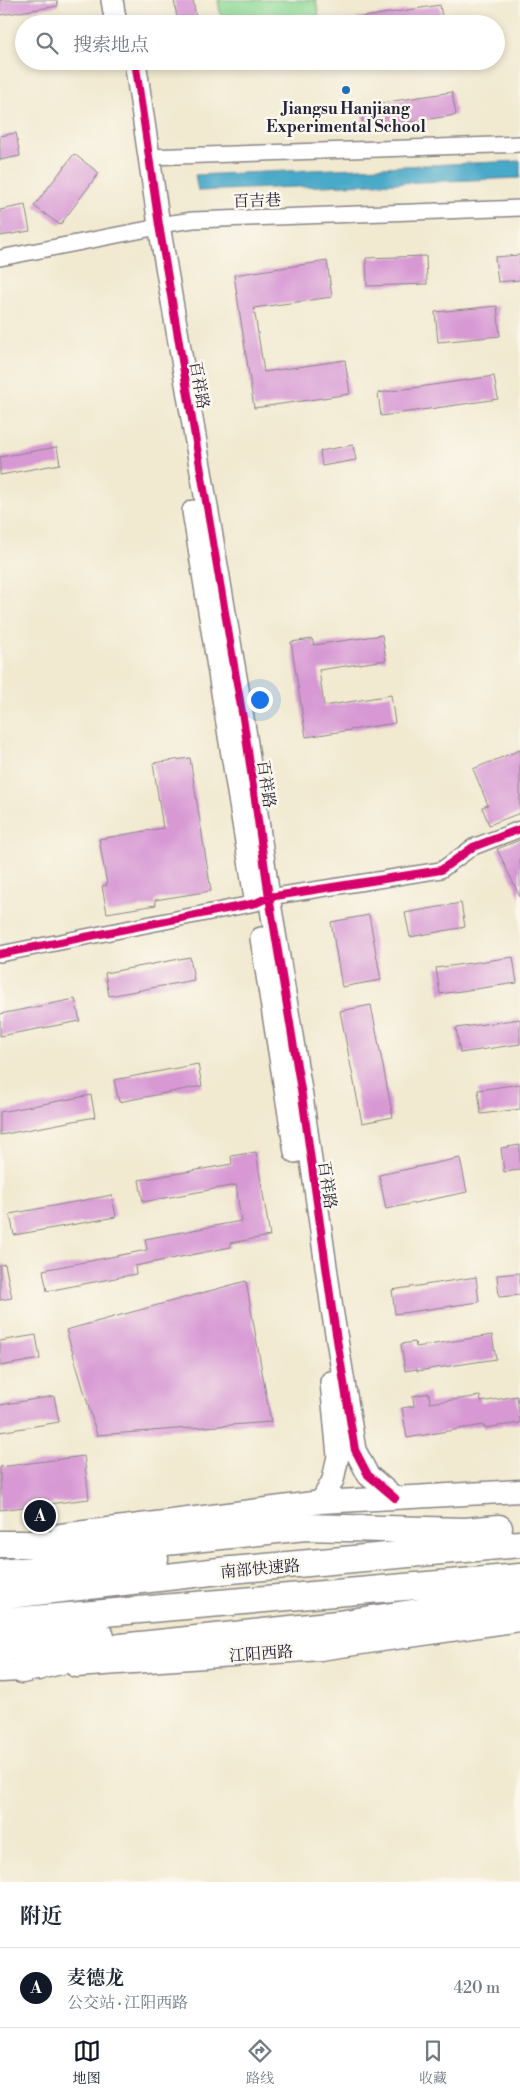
<!DOCTYPE html>
<html lang="zh">
<meta charset="utf-8">
<style>
body{margin:0;font-family:"Libre Bodoni","Noto Serif SC",serif;background:#f2f2f3;color:#1f2937}
.you{position:absolute;left:259px;top:699px;width:18px;height:18px;margin:-12px;border:4px solid #fff;border-radius:50%;background:#1a73e8;box-shadow:0 0 0 8px #1a73e833}
.badge{display:grid;place-items:center;width:32px;height:32px;border-radius:50%;background:#111827;color:#fff;font-size:16px;font-weight:700}
.pin{position:absolute;translate:-50% -50%;border:2px solid #fff;box-shadow:0 1px 5px #0006}
.list{margin:0;padding:0;list-style:none}
h2{display:flex;justify-content:space-between;align-items:center;height:65px;margin:0;padding:0 20px;font-size:21px}
h2 small{font-size:16px;font-weight:400;color:#747a83}
.list li{display:grid;grid-template-columns:32px 1fr auto;gap:15px;align-items:center;box-sizing:border-box;height:80px;padding:0 20px;border-top:1px solid #e0e1e3}
.list b{display:block;font-size:19px;white-space:nowrap}
.list p{margin:0;font-size:16px;white-space:nowrap;color:#747a83}
.list em{font-size:16px;font-style:normal;color:#747a83}
.icon{flex:none;width:28px;height:28px;fill:none;stroke:currentColor;stroke-width:2;stroke-linecap:round;stroke-linejoin:round}
.map{position:relative;flex:none;width:520px;height:1882px;overflow:hidden}
.search{position:absolute;background:#fff;box-shadow:0 2px 8px #0003;left:15px;right:15px;top:15px;height:55px;display:flex;align-items:center;gap:12px;box-sizing:border-box;padding:0 18px;border-radius:28px;color:#747a83;font-size:19px}
.sheet{height:145px;background:#fff}
nav{display:flex;justify-content:space-around;align-items:center;box-sizing:border-box;height:70px;border-top:1px solid #e0e1e3;background:#fff;font-size:14px;color:#747a83}
nav a{display:grid;justify-items:center;gap:2px}
nav .on{color:#111827}
.map>svg:first-child{display:block}
.green{fill:#8dd894;stroke:#587d68}
.water{fill:#48a9c8;stroke:#356682}
.building{fill:#d798d4}
.lines{fill:none;stroke-linecap:round;stroke-linejoin:round}
.street-casing{stroke:#8a8686;stroke-width:18}
.secondary-casing{stroke:#8a8686;stroke-width:24}
.primary-casing{stroke:#8a8686;stroke-width:25}
.highway-casing{stroke:#8a8686;stroke-width:29}
.street{stroke:#fff;stroke-width:15}
.secondary{stroke:#fff;stroke-width:21}
.primary{stroke:#fff;stroke-width:22}
.highway{stroke:#fff;stroke-width:26}
.cycleway-casing{stroke:#fbf7ec;stroke-width:11}
.cycleway{stroke:#d6006c;stroke-width:8}
.poi-dot{fill:#1f6fb2;stroke:#fbf7ec;stroke-width:2}
.labels{text-anchor:middle;stroke-width:5;stroke-linejoin:round;paint-order:stroke}
.poi-label{font-size:16px;font-weight:bold;fill:#22223b;stroke:#fbf7ec}
.street-label{font-size:16px;fill:#22223b;stroke:#fbf7ec}
</style>
<div class="map">
<svg width="520" height="1882" viewBox="0 0 520 1882">
<rect width="100%" height="100%" fill="#fbf7ec"/>
<filter id="ink" filterUnits="userSpaceOnUse"><feTurbulence type="fractalNoise" baseFrequency=".02" numOctaves="2"/><feDisplacementMap in="SourceGraphic" scale="10" xChannelSelector="R" yChannelSelector="G"/><feConvolveMatrix kernelMatrix="1 2 1 2 8 2 1 2 1" color-interpolation-filters="sRGB"/></filter>
<filter id="wash" filterUnits="userSpaceOnUse"><feTurbulence type="fractalNoise" baseFrequency=".0096" numOctaves="4" result="noise"/><feDisplacementMap in="SourceGraphic" scale="20" xChannelSelector="R" yChannelSelector="G"/><feGaussianBlur stdDeviation="1.12" result="paint"/><feColorMatrix in="noise" values="0 0 0 0 0 0 0 0 0 0 0 0 0 0 0 0 0 1.4 0 .05"/><feComposite in="paint" operator="in"/></filter>
<g filter="url(#wash)">
<rect width="100%" height="100%" fill="#f1e9d0"/>
<path class="green" d="M218 0H316L320 24H222Z"/>
<path class="water" d="M520 161V178L198 191 195 175Z"/>
<g id="blocks">
<path class="building" d="M0 0H57L58 6 0 15Z
M174 0H193L197 24H178Z
M440 5 443 24H358L357 18Z
M452 92 456 115 364 129 361 106Z
M16 133 20 156 0 160V136Z
M74 154 99 173 60 225 34 206Z
M25 205 30 231 0 236V210Z
M520 255V280L498 282 495 257Z
M426 256 427 284 367 286 366 258Z
M327 261 332 297 254 308 264 372 345 360 350 394 254 408 234 275Z
M497 306 500 336 438 342 435 312Z
M494 376 498 399 381 416 378 393Z
M353 445 356 460 322 466 320 451Z
M57 447 60 464 0 475V457Z
M382 635 386 660 319 670 324 706 391 695 395 723 306 737 291 642 312 639 314 645Z
M520 750V813L489 825 482 807 488 805 473 769Z
M190 758 211 891 155 900 156 905 107 913 102 886 107 885 99 839 163 828 153 763Z
M520 840V897L497 849Z
M461 903 465 927 410 937 405 913Z
M369 915 381 980 342 987 331 922Z
M190 957 194 980 109 996 105 973Z
M513 957 517 983 440 994 436 968Z
M75 999 80 1021 0 1036V1014Z
M371 1005 393 1117 362 1123 340 1011Z
M520 1019V1044L460 1053 456 1028Z
M198 1064 202 1086 119 1102 114 1080Z
M520 1084V1109L481 1114 478 1090Z
M91 1095 95 1117 0 1135V1112Z
M520 1145V1170L504 1172 501 1148Z
M256 1152 270 1236 230 1243 231 1247 135 1266 136 1274 47 1291 43 1270 147 1250 145 1239 241 1221 236 1185 143 1202 139 1180 232 1164 231 1156Z
M460 1158 467 1192 386 1209 379 1175Z
M112 1195 116 1217 14 1235 10 1214Z
M5 1264 12 1298 0 1300V1265Z
M520 1273V1295L499 1297 497 1275Z
M476 1277 479 1302 395 1314 392 1290Z
M246 1281 271 1422 97 1435 66 1330Z
M36 1335 40 1359 0 1366V1341Z
M492 1335 496 1359 417 1371V1369L405 1371 401 1344 415 1342 416 1347Z
M429 1393 430 1403 480 1396 481 1402 517 1396 520 1423 484 1428 483 1425 407 1438 402 1408 414 1406 413 1396Z
M54 1396 59 1422 0 1432V1405Z
M84 1456 89 1499 0 1510V1467Z"/>
</g>
</g>
<g filter="url(#ink)">
<use href="#blocks" fill-opacity="0" stroke="#8a8686" stroke-width="1"/>
<g class="lines">
<defs>
<path id="street" d="M149 157 520 144
M0 258 148 229 159 225 193 220 520 208
M0 954 256 903 269 897 441 870 473 847 520 829"/>
<path id="secondary" d="M112 0 116 24
M135 61 159 225 245 730 269 897 302 1096 332 1309 355 1450 368 1475 395 1498
M193 511 255 898
M261 938 295 1152
M321 1502 333 1480 338 1456 331 1382"/>
<path id="primary" d="M61 1535 321 1502 520 1491
M76 1666 320 1649 520 1620
M0 1671 39 1669"/>
<path id="highway" d="M0 1544H147L305 1527 465 1531 499 1528
M0 1573 155 1559
M0 1596 220 1571 520 1544
M0 1622 520 1577
M0 1648 101 1637
M22 1670 121 1647 338 1624 520 1597"/>
</defs>
<use href="#street" class="street-casing"/>
<use href="#secondary" class="secondary-casing"/>
<use href="#primary" class="primary-casing"/>
<use href="#highway" class="highway-casing"/>
<use href="#street" class="street"/>
<use href="#secondary" class="secondary"/>
<use href="#primary" class="primary"/>
<use href="#highway" class="highway"/>
<defs>
<path id="cycleway" d="M135 61 159 225 245 730 269 897 302 1096 332 1309 355 1450 368 1475 395 1498
M0 954 256 903 269 897 441 870 473 847 520 829"/>
</defs>
<use href="#cycleway" class="cycleway-casing"/>
<use href="#cycleway" class="cycleway"/>
</g>
</g>
<circle class="poi-dot" cx="346" cy="90" r="5"/>
<g class="labels">
<g class="poi-label">
<text x="346" y="114">Jiangsu Hanjiang<tspan x="346" dy="18">Experimental School</tspan></text>
</g>
<g class="street-label">
<text transform="translate(257 200) rotate(-2)" y="6">百吉巷</text>
<text transform="translate(200 385) rotate(80)" y="6">百祥路</text>
<text transform="translate(267 784) rotate(82)" y="6">百祥路</text>
<text transform="translate(328 1185) rotate(82)" y="6">百祥路</text>
<text transform="translate(260 1568) rotate(-5)" y="6">南部快速路</text>
<text transform="translate(261 1653) rotate(-4)" y="6">江阳西路</text>
</g>
</g>
</svg>
<div class="you"></div>
<div class="pin badge" style="left:40px;top:1516px">A</div>
<div class="search"><svg class="icon" aria-label="search" viewBox="0 0 24 24"><circle cx="10" cy="10" r="6"/><path d="M15 15l6 6"/></svg>搜索地点</div>
</div>
<section class="sheet">
<h2>附近<small></small></h2>
<ul class="list">
<li><span class="badge">A</span><div><b>麦德龙</b><p>公交站 · 江阳西路</p></div><em>420 m</em></li>
</ul>
</section>
<nav>
<a class="on"><svg class="icon" aria-label="map" viewBox="0 0 24 24"><path d="M3 6l6-2 6 2 6-2v14l-6 2-6-2-6 2zM9 4v14M15 6v14"/></svg>地图</a>
<a><svg class="icon" aria-label="directions" viewBox="0 0 24 24"><path d="M12 3l9 9-9 9-9-9zM9 14v-3h6M13 9l2 2-2 2"/></svg>路线</a>
<a><svg class="icon" aria-label="saved" viewBox="0 0 24 24"><path d="M7 4h10v16l-5-4-5 4z"/></svg>收藏</a>
</nav>
